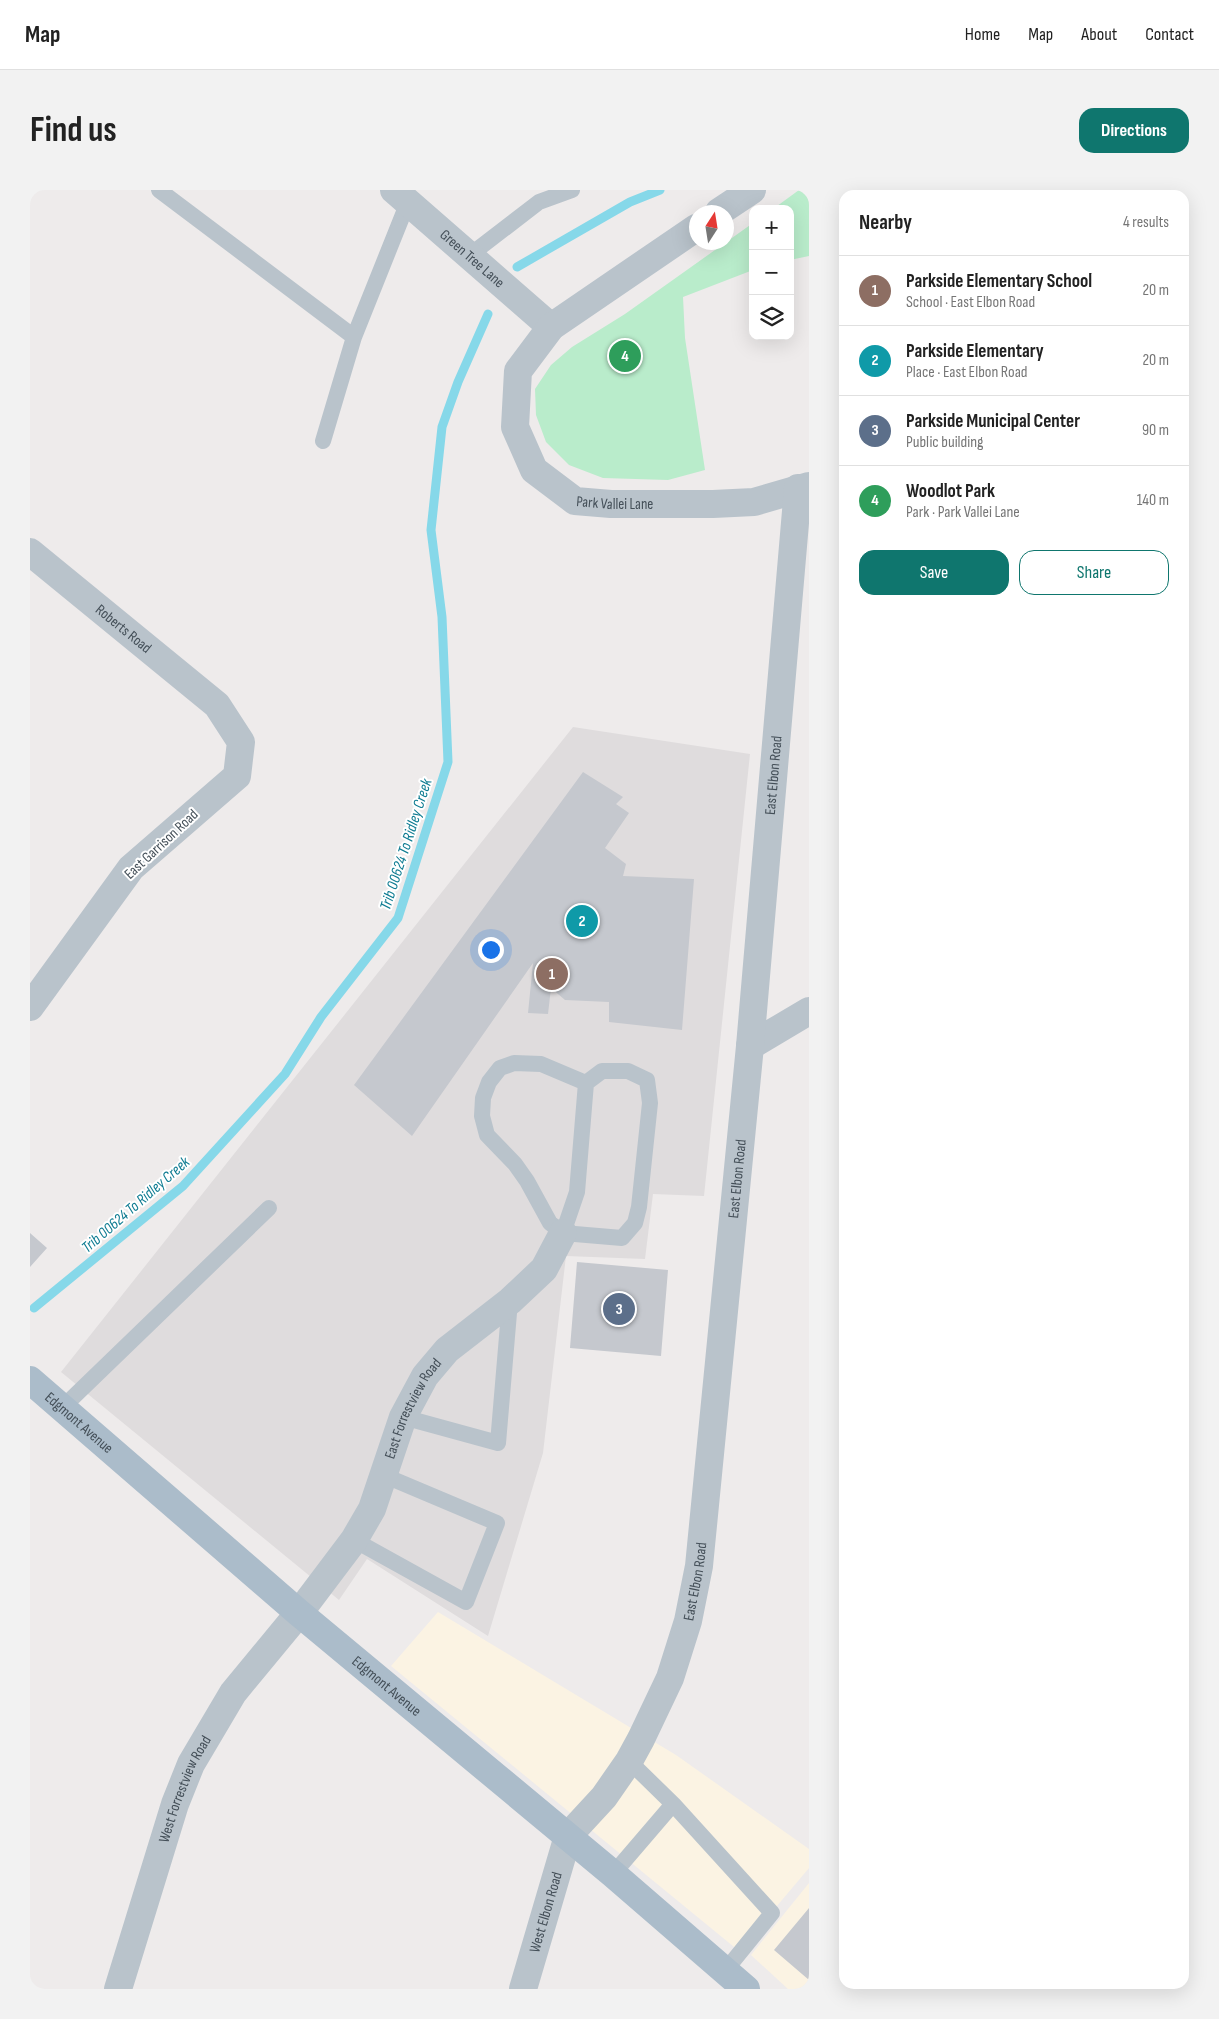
<!DOCTYPE html>
<meta charset="utf-8">
<style>
body{margin:0;font-family:"Sofia Sans Condensed",sans-serif;background:#f2f2f2;color:#222}
.controls{position:absolute;right:15px;top:15px;display:grid;overflow:hidden;border-radius:10px;box-shadow:0 5px 20px #0002}
.controls button{width:45px;height:45px;display:grid;place-items:center;padding:0;border:0;border-bottom:1px solid #e0e0e0;background:#fff;color:#222;font:25px sans-serif}
.compass{position:absolute;left:659px;top:15px;width:45px;height:45px;border-radius:50%;background:#fff;box-shadow:0 5px 20px #0002;rotate:12deg}
.you{position:absolute;left:460px;top:759px;width:18px;height:18px;margin:-12px;border:4px solid #fff;border-radius:50%;background:#1a73e8;box-shadow:0 0 0 8px #1a73e833}
.badge{display:grid;place-items:center;width:32px;height:32px;border-radius:50%;background:#0f766e;color:#fff;font-size:16px;font-weight:700}
.pin{position:absolute;translate:-50% -50%;border:2px solid #fff;box-shadow:0 1px 5px #0006}
.list{margin:0;padding:0;list-style:none}
h2{display:flex;justify-content:space-between;align-items:center;height:65px;margin:0;padding:0 20px;font-size:21px}
h2 small{font-size:16px;font-weight:400;color:#767676}
.list li{display:grid;grid-template-columns:32px 1fr auto;gap:15px;align-items:center;box-sizing:border-box;height:70px;padding:0 20px;border-top:1px solid #e0e0e0}
.list b{display:block;font-size:19px;white-space:nowrap}
.list p{margin:0;font-size:16px;white-space:nowrap;color:#767676}
.list em{font-size:16px;font-style:normal;color:#767676}
.actions{display:flex;gap:10px;padding:15px 20px}
.actions a{flex:1;padding:11px 0;border:1px solid #0f766e;border-radius:15px;text-align:center;font-size:18px;color:#0f766e}
.actions .main{background:#0f766e;color:#fff}
.icon{flex:none;width:28px;height:28px;fill:none;stroke:currentColor;stroke-width:2;stroke-linecap:round;stroke-linejoin:round}
.map{position:relative;flex:none;width:779px;height:1799px;overflow:hidden;border-radius:15px}
header{display:flex;align-items:center;gap:30px;box-sizing:border-box;height:70px;padding:0 25px;background:#fff;border-bottom:1px solid #e0e0e0}
header strong{font-size:24px}
nav{display:flex;gap:28px;margin-inline-start:auto;font-size:18px}
.intro{display:flex;align-items:center;justify-content:space-between;box-sizing:border-box;height:120px;padding:0 30px}
h1{margin:0;font-size:35px}
.button{padding:12px 22px;border-radius:15px;background:#0f766e;color:#fff;font-size:18px;font-weight:700}
main{display:flex;gap:30px;padding:0 30px}
aside{flex:1;background:#fff;border-radius:15px;box-shadow:0 5px 20px #0002}
.map>svg:first-child{display:block}
.commercial{fill:#fbf3e3}
.education{fill:#dfdcdd}
.green{fill:#b9eccb}
.lines{fill:none;stroke-linecap:round;stroke-linejoin:round}
.stream{stroke:#86d8e9;stroke-width:9}
.building{fill:#c5c8ce}
.lane{stroke:#b9c3cb;stroke-width:16}
.street{stroke:#b9c3cb;stroke-width:28}
.primary{stroke:#abbcca;stroke-width:28}
.labels{text-anchor:middle;stroke-width:4;stroke-linejoin:round;paint-order:stroke}
.street-label{font-size:15px;fill:#444f58;stroke:#fff}
.water-label{font-size:16px;font-style:italic;fill:#0f7c92;stroke:#fff}
</style>
<header>
<strong>Map</strong>
<nav><a>Home</a><a>Map</a><a>About</a><a>Contact</a></nav>
</header>
<div class="intro"><h1>Find us</h1><a class="button">Directions</a></div>
<main>
<div class="map">
<svg width="779" height="1799" viewBox="0 0 779 1799">
<rect width="100%" height="100%" fill="#eeebeb"/>
<path class="commercial" d="M408 1422 646 1565 779 1659V1678L709 1761 361 1476Z
M779 1693V1799H758L721 1765Z"/>
<path class="education" d="M543 537 720 564 674 1006 623 1004 615 1069 536 1066 513 1263 458 1446 337 1369 309 1410 31 1182Z"/>
<path class="green" d="M769 0H779V66L760 70V19H743Z
M723 33V80L653 107 655 148 675 280 638 290 573 288 539 275 516 252 506 225 505 199 521 175 542 157 595 124Z"/>
<g class="lines">
<path class="stream" d="M487 77 600 12 630 0
M4 1118 153 996 255 884 291 827 368 728 418 572 412 427 401 340 412 237 428 192 458 124"/>
</g>
<path class="building" d="M553 582 593 607 586 614 599 623 575 658 596 674 593 686 664 689 652 840 579 832V812L535 810 521 798 518 824 498 823 503 773 382 946 324 895Z
M0 1043 17 1058 0 1077Z
M547 1072 638 1080 631 1166 540 1158Z
M779 1718V1790L744 1760Z"/>
<g class="lines">
<path class="lane" d="M129 0 324 147 378 12
M440 65 509 12 542 0
M293 251 324 147
M533 1043 547 1002 556 893 572 881H598L617 890 620 913 609 1017 605 1033 592 1048 533 1043 520 1033 497 991 485 974 457 945 452 926 453 908 459 892 470 878 484 873 511 874 556 893
M32 1218 239 1018
M373 1227 468 1253 480 1111
M324 1350 436 1412 467 1333 353 1285
M599 1571 643 1614
M583 1684 643 1614 742 1723 695 1781"/>
<g class="street">
<path id="s1" d="M364 0 521 137"/>
<path d="M689 22 722 0"/>
<path id="s2" d="M666 38 521 137 488 181 485 237 504 280 545 311 581 314H683L724 312 779 296"/>
<path id="s3" d="M0 362 187 515 211 552 207 586 101 678 0 817"/>
<path d="M720 856 779 821"/>
<path id="s4" d="M88 1799 145 1614 161 1574 203 1503 269 1423 324 1350 342 1319 373 1227 395 1186 417 1160 480 1111 514 1079 533 1043"/>
<path id="s5" d="M493 1799 538 1646 574 1607 599 1571 611 1549 640 1488 658 1431 669 1376 720 856 768 298"/>
</g>
<path class="primary" id="s6" d="M0 1190 269 1423 583 1684 716 1799"/>
</g>
<g class="labels">
<g class="street-label">
<text dy="5" stroke="none"><textPath href="#s1" startOffset="104">Green Tree Lane</textPath></text>
<text dy="5" stroke="none"><textPath href="#s2" startOffset="425">Park Vallei Lane</textPath></text>
<text dy="5" stroke="none"><textPath href="#s3" startOffset="121">Roberts Road</textPath></text>
<text dy="5" stroke="none"><textPath href="#s5" startOffset="1259">East Elbon Road</textPath></text>
<text transform="translate(131 654) rotate(-43)" y="5">East Garrison Road</text>
<text dy="5" stroke="none"><textPath href="#s5" startOffset="854">East Elbon Road</textPath></text>
<text dy="5" stroke="none"><textPath href="#s4" startOffset="659">East Forrestview Road</textPath></text>
<text dy="5" stroke="none"><textPath href="#s6" startOffset="65">Edgmont Avenue</textPath></text>
<text dy="5" stroke="none"><textPath href="#s5" startOffset="449">East Elbon Road</textPath></text>
<text dy="5" stroke="none"><textPath href="#s6" startOffset="470">Edgmont Avenue</textPath></text>
<text dy="5" stroke="none"><textPath href="#s4" startOffset="211">West Forrestview Road</textPath></text>
<text dy="5" stroke="none"><textPath href="#s5" startOffset="80">West Elbon Road</textPath></text>
</g>
<g class="water-label">
<text transform="translate(375 654) rotate(-72)" y="6">Trib 00624 To Ridley Creek</text>
<text transform="translate(105 1014) rotate(-41)" y="6">Trib 00624 To Ridley Creek</text>
</g>
</g>
</svg>
<div class="controls">
<button>+</button>
<button>−</button>
<button><svg class="icon" aria-label="layers" viewBox="0 0 24 24"><path d="M12 4l9 5-9 5-9-5zM3 14l9 5 9-5"/></svg></button>
</div>
<svg class="compass" viewBox="-18 -18 36 36"><path d="M0-13l5 13h-10z" fill="#e53935"/><path d="M0 13l5-13h-10z" fill="#767676"/></svg>
<div class="you"></div>
<div class="pin badge" style="left:522px;top:784px;background:#8d6e63">1</div>
<div class="pin badge" style="left:552px;top:731px;background:#0f9aa8">2</div>
<div class="pin badge" style="left:589px;top:1119px;background:#5c6f8a">3</div>
<div class="pin badge" style="left:595px;top:166px;background:#2e9e5b">4</div>
</div>
<aside>
<h2>Nearby<small>4 results</small></h2>
<ul class="list">
<li><span class="badge" style="background:#8d6e63">1</span><div><b>Parkside Elementary School</b><p>School · East Elbon Road</p></div><em>20 m</em></li>
<li><span class="badge" style="background:#0f9aa8">2</span><div><b>Parkside Elementary</b><p>Place · East Elbon Road</p></div><em>20 m</em></li>
<li><span class="badge" style="background:#5c6f8a">3</span><div><b>Parkside Municipal Center</b><p>Public building</p></div><em>90 m</em></li>
<li><span class="badge" style="background:#2e9e5b">4</span><div><b>Woodlot Park</b><p>Park · Park Vallei Lane</p></div><em>140 m</em></li>
</ul>
<div class="actions"><a class="main">Save</a><a>Share</a></div>
</aside>
</main>
